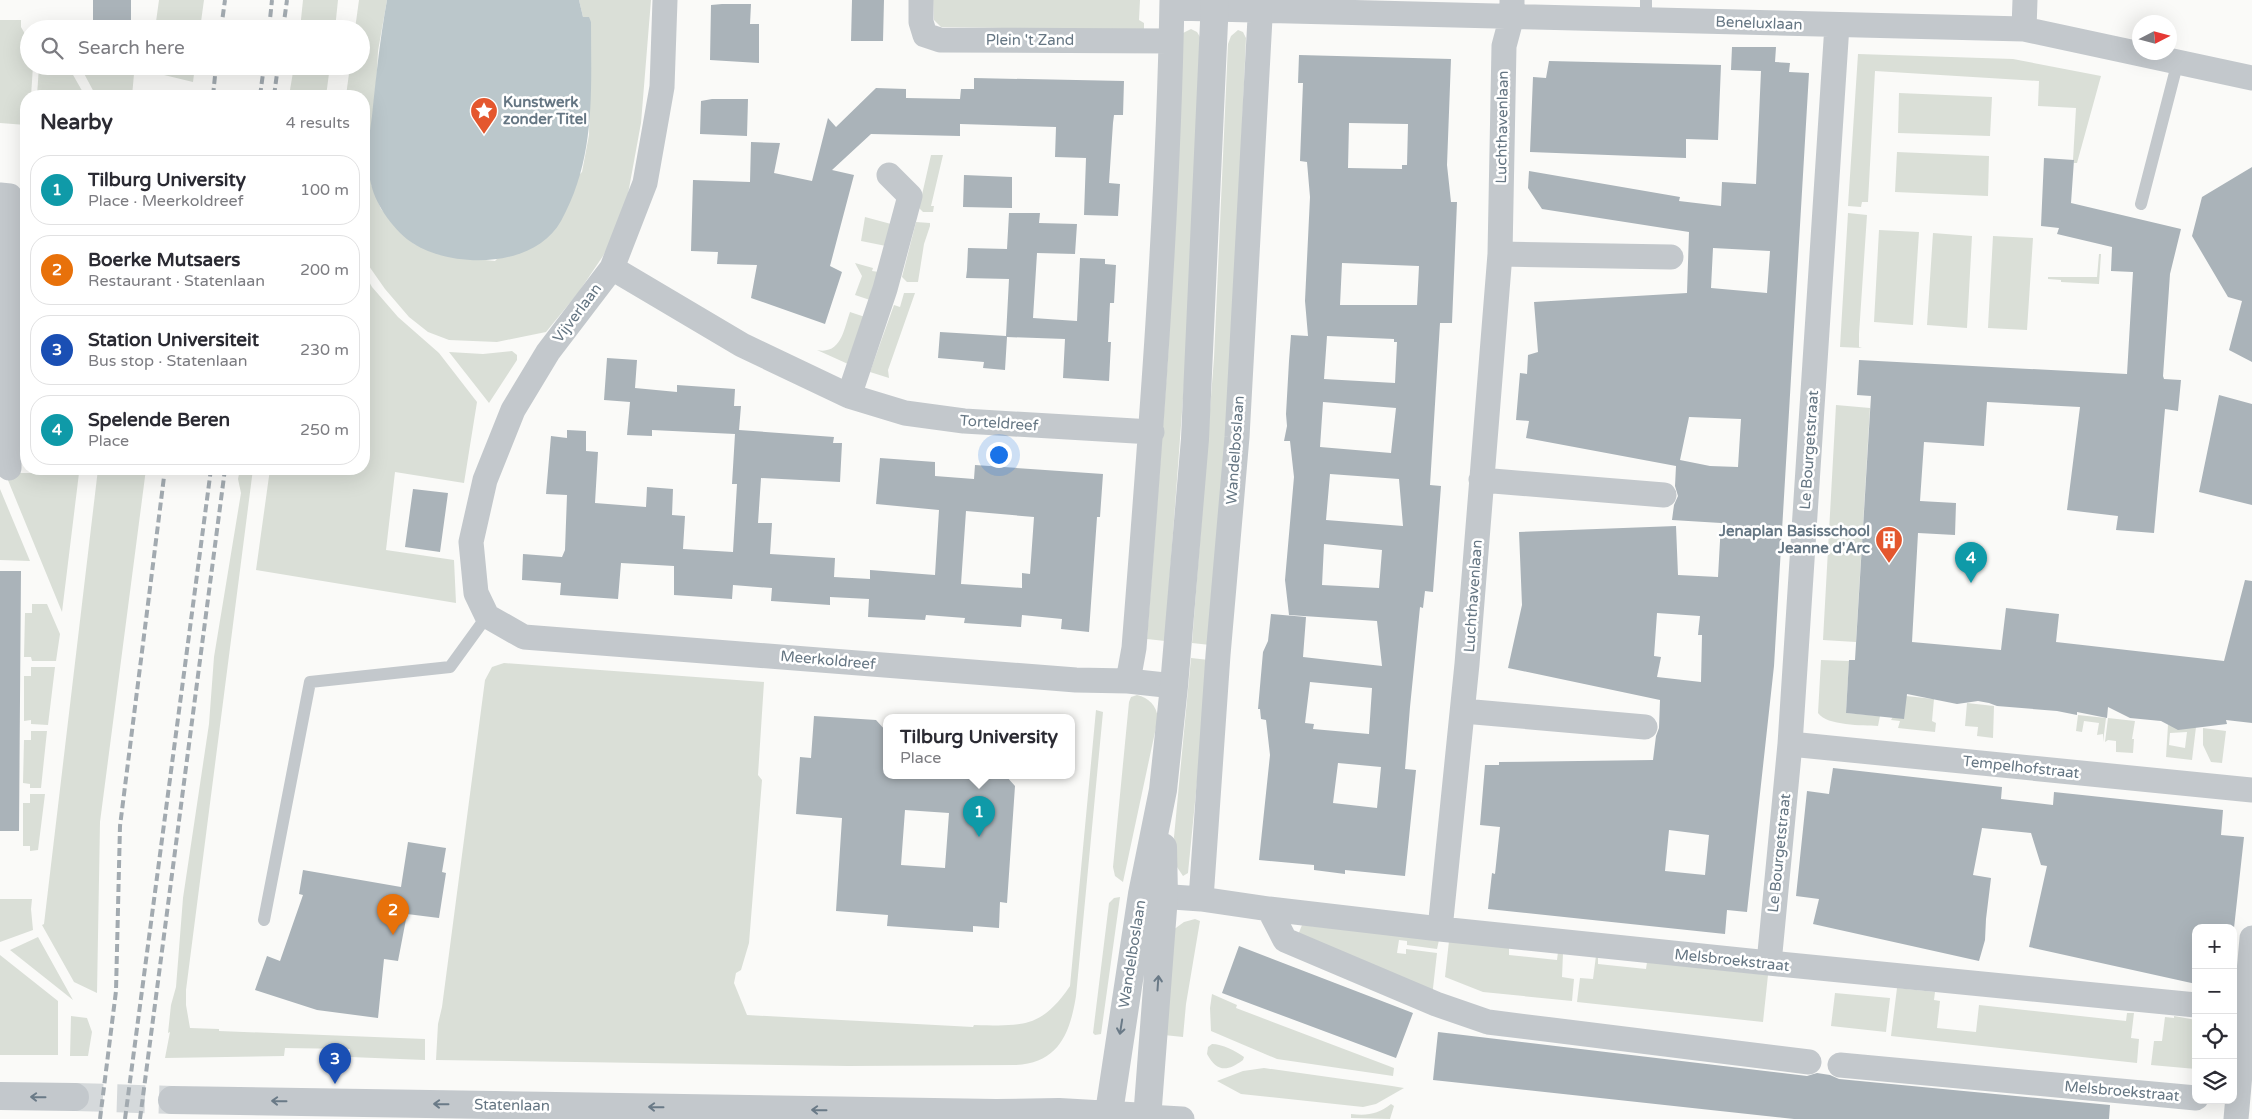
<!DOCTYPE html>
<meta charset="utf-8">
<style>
body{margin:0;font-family:"Varela Round",sans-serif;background:#f7f7f7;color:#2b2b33}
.controls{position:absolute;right:15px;bottom:15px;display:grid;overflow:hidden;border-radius:10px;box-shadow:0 5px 20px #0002}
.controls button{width:45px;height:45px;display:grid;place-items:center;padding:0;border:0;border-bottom:1px solid #e1e1e2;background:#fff;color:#2b2b33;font:25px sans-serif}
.compass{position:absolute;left:2132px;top:15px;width:45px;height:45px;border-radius:50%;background:#fff;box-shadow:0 5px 20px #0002;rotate:84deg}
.you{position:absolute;left:998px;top:454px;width:18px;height:18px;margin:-12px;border:4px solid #fff;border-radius:50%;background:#1a73e8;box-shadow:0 0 0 8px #1a73e833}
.badge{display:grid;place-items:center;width:32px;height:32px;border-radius:50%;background:#e4572e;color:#fff;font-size:16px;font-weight:700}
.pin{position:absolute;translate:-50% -41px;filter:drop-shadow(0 1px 2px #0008)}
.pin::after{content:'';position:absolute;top:26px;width:18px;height:15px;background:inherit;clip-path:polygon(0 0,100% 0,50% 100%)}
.popup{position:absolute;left:883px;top:714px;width:192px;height:65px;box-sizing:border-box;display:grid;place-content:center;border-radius:10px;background:#fff;filter:drop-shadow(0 1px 4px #0005);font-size:16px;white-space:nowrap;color:#7c7c81}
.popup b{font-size:19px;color:#2b2b33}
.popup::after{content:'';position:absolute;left:50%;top:100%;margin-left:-10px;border:10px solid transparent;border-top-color:#fff}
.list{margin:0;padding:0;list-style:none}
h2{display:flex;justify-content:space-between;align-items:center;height:65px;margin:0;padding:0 20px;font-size:21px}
h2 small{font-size:16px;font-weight:400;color:#7c7c81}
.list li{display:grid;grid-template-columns:32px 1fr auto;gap:15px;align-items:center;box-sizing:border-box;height:70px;margin:0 10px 10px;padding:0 10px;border:1px solid #e1e1e2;border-radius:20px}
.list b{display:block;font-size:19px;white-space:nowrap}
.list p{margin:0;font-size:16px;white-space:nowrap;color:#7c7c81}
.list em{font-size:16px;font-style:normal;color:#7c7c81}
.icon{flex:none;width:28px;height:28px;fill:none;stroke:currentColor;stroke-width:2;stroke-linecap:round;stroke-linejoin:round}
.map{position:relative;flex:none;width:2252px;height:1119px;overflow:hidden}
.search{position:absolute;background:#fff;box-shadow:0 5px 20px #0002;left:20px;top:20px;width:350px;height:55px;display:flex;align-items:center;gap:12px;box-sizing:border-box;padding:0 18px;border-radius:28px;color:#7c7c81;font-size:19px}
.panel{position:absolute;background:#fff;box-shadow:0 5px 20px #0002;left:20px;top:90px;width:350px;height:385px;border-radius:20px}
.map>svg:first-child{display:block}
.green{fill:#dadfd7;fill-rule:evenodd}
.water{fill:#bbc7cb}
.building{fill:#aab3b9;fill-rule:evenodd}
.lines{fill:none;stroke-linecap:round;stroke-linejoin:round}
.tertiary-tunnel{stroke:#d5d9db;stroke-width:28;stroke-dasharray:28 14;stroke-linecap:butt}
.service{stroke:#c3c8cc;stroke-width:12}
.minor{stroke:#c3c8cc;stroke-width:25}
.tertiary{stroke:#c3c8cc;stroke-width:28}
.rail{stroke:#a2aab0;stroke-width:4;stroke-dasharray:8 4;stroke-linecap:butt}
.oneway{stroke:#6a7a87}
.labels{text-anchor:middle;stroke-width:5;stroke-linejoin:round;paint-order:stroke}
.street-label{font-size:15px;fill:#657683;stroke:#fff}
.poi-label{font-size:15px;font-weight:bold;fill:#657683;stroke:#fff;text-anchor:start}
</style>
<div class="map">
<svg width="2252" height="1119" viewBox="0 0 2252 1119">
<rect width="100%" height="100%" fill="#fafaf8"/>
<path class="green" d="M159 0H204L200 29H155Z
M303 0H338L335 29H300Z
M359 0H387L378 51 371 184 381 209 414 244 445 256 495 261 582 172 589 135 591 22 583 17 579 0H651L641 123 628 194 613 237 603 256 578 293 546 332 497 342 449 340 428 332 409 317 385 289 364 259V96H346L350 66H361V29H355Z
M933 0H1140L1139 20 1144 23V30L941 27 934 20Z
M0 20H21V27L29 41V66H33L31 96H26V125L0 123Z
M1191 29 1197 32 1200 37 1186 358 1165 641 1147 639 1168 357 1183 33Z
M1238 30 1243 32 1246 38 1232 360 1210 645 1192 643 1214 358 1228 44 1231 36Z
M1858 54 2013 59 2101 76 2077 163H2074L2073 160 2076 108 2038 106 2039 81 1875 71 1868 202H1862L1861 207 1848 206Z
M39 66H68L85 96H37Z
M80 66H114L134 74 132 96H96Z
M158 66H195L193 82 164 75Z
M294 66H330L326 96H289Z
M1899 93 1992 97 1990 136 1898 133Z
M1897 152 1989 156 1988 196 1895 192Z
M931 155H943L931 206H934L933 212H923L919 208Z
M1848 213 1867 215 1859 334V347L1862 348 1840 347Z
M865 217 891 224 886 246 861 241Z
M916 222 930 223V226L924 244 918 282H907L902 277Z
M1879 230 1919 232 1913 325 1874 322Z
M1933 233 1972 236 1967 328 1927 325Z
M1993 236 2033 238 2027 330 1988 328Z
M2099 254H2101L2099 284 2061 282V280L2048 279V277H2097Z
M855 263 873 268 872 271 879 272 870 300 855 295 862 276Z
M364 273 372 287 398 317 439 353 477 402 464 483 395 472 386 550 454 560 456 603 256 570 270 469H364Z
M904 293H915L888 370 889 378 870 372 894 305 900 307Z
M850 312 865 317 848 364 817 350C841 355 844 329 850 312Z
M512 351 517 355V360L489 403 449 352 483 354Z
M1836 405 1870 408 1856 642 1823 640Z
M98 469H146L100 822 97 993 74 982 42 925 44 924Z
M240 469H253L186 990V1005L190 1028 219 1029V1031L425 1039V1060L350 1057V1049L285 1048 284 1056 165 1058 170 1032 168 1033 171 1005 176 987 183 898 209 724 214 657 241 493 238 479Z
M5 473H79L62 612Z
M0 489 30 561 0 560Z
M32 604H47L60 634 56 661H32L31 657H24L25 613H32Z
M1191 658 1209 660 1188 873 1183 876 1177 867 1174 837Z
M1821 660 1849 661 1846 713 1880 716 1878 726C1863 725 1827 726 1818 713Z
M504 663 764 682 758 775 762 780 749 943 741 970 736 973 734 983 747 1015 973 1027 974 1025C1021 1026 1041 1029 1070 986L1096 710 1103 712 1076 996C1070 1034 1058 1063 1016 1065L848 1066 436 1060 438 1024 442 1007 485 680 492 667Z
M31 667H55L48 725 31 724V720L24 721V676H31Z
M1137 695C1149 698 1156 705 1158 718L1123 882 1115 876 1113 867 1129 702 1131 697Z
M1906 696 1934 699 1932 721 1936 723 1935 732 1898 728 1900 721 1891 720Z
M1967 703 1994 706 1993 738 1977 736 1978 727 1965 726Z
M2078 715 2106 718 2103 742V734L2097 735 2099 723 2084 721 2082 732 2076 731Z
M2108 718 2135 721 2132 739H2134L2133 753 2116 752V741L2108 740 2105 742Z
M2168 725 2196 727 2192 760 2166 757ZM2187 732 2185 748 2169 745 2170 733Z
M2203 728 2226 731 2222 763 2211 762 2203 745Z
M31 731H47L41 788H30V784L23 783 24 740H31Z
M30 794H45L38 850 30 851V846H23V803H30Z
M1120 897 1101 1034 1095 1035 1093 1033 1109 903 1114 898Z
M0 899H32L31 909 33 930 0 942Z
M1195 919 1200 921 1186 1004 1183 1037 1164 1035 1173 930 1184 922Z
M1302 925 1439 940 1437 949 1407 945V941L1399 940 1397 953 1406 954V949L1437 953 1432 997 1298 935Z
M38 937 73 1000 10 950Z
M1449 941 1509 947V955L1557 960 1558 952 1563 953 1562 977 1574 979 1572 1001 1483 992 1445 977Z
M0 955 58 1001V1055H0Z
M1596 956 1598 957V964L1646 969 1647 962 1768 975 1763 1022 1577 1002 1580 978 1593 979Z
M1897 988 1935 992 1934 1000 1940 1001 1937 1028 1976 1032 1979 1005 2126 1021 2127 1013H2134L2131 1038 2139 1039 2137 1063 1891 1036Z
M1835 993 1890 998 1886 1032 1831 1026Z
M1212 994 1237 1005 1236 1008 1394 1068 1393 1076 1277 1059 1211 1031 1210 1008Z
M71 1016 87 1018 92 1032 88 1056H70Z
M2174 1016 2196 1020V1069L2151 1065 2154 1041H2162L2165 1017 2174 1018Z
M1212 1044C1222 1044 1236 1051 1244 1057L1243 1060C1227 1072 1217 1072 1207 1054L1208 1047Z
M1264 1068 1392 1086 1404 1088 1376 1104 1363 1107 1241 1094 1217 1081 1243 1071Z
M1391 1104 1394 1106 1390 1119 1351 1118V1114C1368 1116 1378 1114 1391 1104Z"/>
<path class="water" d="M387 0H579L583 17H589L591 22C591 92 596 158 561 221 535 268 455 269 414 244 395 232 376 206 371 184 365 162 369 138 372 116 376 77 380 39 387 0Z"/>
<path class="building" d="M93 0H131V29H93Z
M852 0H884L883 41H851Z
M722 4H751L750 24H759V63L710 60 711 5Z
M1732 47H1776L1775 62 1790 63 1789 72 1809 73 1774 666 1747 912 1727 910 1725 934 1488 909 1492 873 1495 874 1500 827 1480 825 1485 765H1499V762L1653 760 1656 736 1659 728 1660 700 1508 668 1522 605 1519 532 1676 526 1678 575 1718 577 1721 523 1672 520 1674 505 1678 496 1675 486 1676 466 1526 438 1529 421 1516 420 1520 373 1527 374 1528 355 1538 352 1534 302 1687 293 1689 232 1542 209 1528 188 1529 171 1680 197 1679 201 1721 206 1722 182 1756 184 1761 71 1731 70ZM1713 248 1770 251 1767 293 1711 288ZM1689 417 1741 419 1738 467 1710 466 1680 460ZM1657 613 1700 616 1698 635H1702L1701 682 1657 677 1661 657 1654 656ZM1669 830 1709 835 1705 875 1665 871Z
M1299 55 1451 59 1447 165 1451 202H1457L1452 323H1440L1430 485 1441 486 1433 592 1425 591 1423 608 1420 607 1410 707 1405 769 1416 770 1405 876 1345 870V874L1314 870V865L1259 860 1270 755 1266 720 1261 719 1260 709H1258L1263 652 1268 641 1271 614 1306 617 1303 657 1382 666 1377 621 1289 615 1285 580 1294 477 1290 441H1284L1287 426 1286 414 1289 361 1291 335 1308 336 1305 301 1310 197 1307 162 1300 161 1303 83H1298ZM1349 123 1408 124 1407 165H1402V169L1348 168ZM1342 263 1419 266 1417 305H1340ZM1327 336 1394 339V342H1397L1395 383 1324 379ZM1323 402 1396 408 1391 453 1320 447ZM1330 474 1399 479 1403 526 1326 520ZM1324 544 1382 550 1379 588 1322 585ZM1310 682 1372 688 1369 734 1313 729 1314 724 1305 723ZM1338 763 1381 767 1377 808 1333 803Z
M1549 61 1721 65 1718 140 1686 139V158L1530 152 1533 77 1546 78Z
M974 78 1124 81 1123 115H1114L1113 123 1109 183 1120 184 1118 216 1084 215 1086 158 1055 157 1056 127 960 124V136L871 134 832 170 854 175 830 266 842 272 825 324 751 298 757 265 717 264 718 252 691 251 693 180 750 182 751 142 780 143 774 173 812 181 828 118 836 127 876 88 906 89V98L960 99 961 89H974Z
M712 99H748L747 136 700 134 701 101Z
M2044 158 2074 160 2071 203 2181 229 2170 274 2163 376 2164 379 2181 380 2178 411 2165 409 2154 533 2116 530 2118 516 2067 510 2080 407 1987 402 1984 446 1924 442 1920 501 1956 503 1955 535 1918 533 1912 642 2001 650 2006 608 2059 614 2056 642 2224 661 2245 580 2252 581V723L2226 720 2227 724 2178 730 2161 721 2130 718 2108 707 2107 718 2077 712V715L2057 711 1997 706 1989 703 1978 701 1957 704 1907 694 1904 719 1846 713 1849 660H1855L1871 396 1857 395 1859 360 2127 374 2133 272 2111 271 2112 247 2057 234 2059 228 2041 226Z
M2252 167V362L2229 350 2242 301 2228 297 2192 236 2202 197Z
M964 175 1012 177V208L963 207Z
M1009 213H1040L1039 223 1077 224 1075 254 1037 253 1033 318 1077 321 1080 258 1105 259V264L1116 265 1114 303H1110L1108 342H1111L1109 381 1063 378 1065 339 1007 337 1005 370 983 368 984 362 938 358 940 332 1006 336 1009 279 966 278 967 270 968 248 1007 249Z
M607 358 637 360 635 388 677 392V385L735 389 734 406H741L739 430 834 437 833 443H842L840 482 761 478 758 523H772L770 554 835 558 834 577 870 579V570L935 575 939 510 876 504 880 458 935 462V476L974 479 975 465 1103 474 1100 517H1097L1089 632 1061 629 1062 619 1022 615 1021 627 964 623 965 618 926 615 925 620 868 617 869 599 830 597V605L771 601 772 588 733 585 732 599 674 595V566L621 563 618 599 560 595 561 583 522 580 523 554 562 557 565 550 567 495 546 494 551 436 567 438V430L586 431V451L598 452 595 503 646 507 647 487 673 489 672 515 685 516 683 549 733 552 737 484H732L735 434 652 430V436L627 435 630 402 604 400ZM966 511 1034 517 1030 574 1022 573V588L961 584Z
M2219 395 2252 404V505L2199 492Z
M413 489 448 493 440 552 405 547Z
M0 571H21L19 831H0Z
M814 716 876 720 886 731V776H1006L1015 786 1007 903 1000 902 999 928 973 926V932L887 926 888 915 836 911 842 818 796 814 800 757 811 758ZM905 810 949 813 945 868 901 865Z
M1833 768 2002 787 2001 799 2053 805 2054 792 2223 810 2221 835 2244 837 2234 928H2196V984L2029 947 2047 866 2041 865 2031 833 1982 828 1973 875 1991 878 1986 919 1985 940 1979 961 1813 924 1819 899 1796 896 1807 791 1829 794Z
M408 842 446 848 442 872 446 873 439 918 407 914 398 961 384 959 378 1018 317 1010 255 990 267 956 280 961 303 895 299 894 303 870 401 887Z
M1239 946 1413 1013 1396 1058 1222 993Z
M1438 1032 1807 1076 1817 1073 1830 1075 1839 1079 2110 1105 2109 1119H1794L1433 1080Z"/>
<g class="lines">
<path class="tertiary-tunnel" d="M75 1097 172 1100"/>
<path class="service" d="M1646 20V0
M2141 204 2178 61
M264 920 310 682 450 667 487 616"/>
<path class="minor" d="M665 0 662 87 645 183 612 268 548 352 513 410 485 480 471 542 476 593 487 616 524 637 1076 680 1128 681 1174 686
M921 0V22L925 35 940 40 1171 41
M1172 8 2024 29 2252 78
M2024 29 2025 0
M0 195 10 196 9 468
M1500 254 1671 257
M612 268 742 345 849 396 905 413 964 421 1152 432
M849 396 885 289 910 196 889 175
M1481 480 1664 495
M1128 681 1134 648C1151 432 1168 216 1172 0
M1463 711 1645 727
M1790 744 2252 790
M1144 895 1201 899 1269 909 1440 929 1769 963 2196 1005
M1201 899 1218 655 1237 437 1261 0
M1269 909 1285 940 1436 1004 1488 1022 1809 1062
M1440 929 1467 664 1500 254 1504 46 1512 16V0
M1769 963 1790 744 1837 25
M1840 1065 2196 1098
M1147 1117 1182 1119
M2236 1119 2252 938"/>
<path class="tertiary" d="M0 1096 75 1097
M172 1100 996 1113 1059 1112 1147 1117
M1108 1119 1142 894 1163 790 1174 686 1195 439 1215 0
M1147 1119 1164 896 1163 847"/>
<path class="rail" d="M221 29 225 0
M269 29 272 0
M283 29 287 0
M213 96 216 66
M260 96 264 66
M274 96 278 66
M100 1119 116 991 120 826 165 469
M125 1119 211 469
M140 1119 225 469"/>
</g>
<defs><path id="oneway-shaft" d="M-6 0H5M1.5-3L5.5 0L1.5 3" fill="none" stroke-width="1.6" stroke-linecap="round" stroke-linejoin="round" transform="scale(1.25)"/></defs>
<g class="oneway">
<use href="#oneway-shaft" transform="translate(1158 983) rotate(-86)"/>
<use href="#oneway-shaft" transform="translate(1121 1027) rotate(99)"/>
<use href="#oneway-shaft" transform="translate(38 1097) rotate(-179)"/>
<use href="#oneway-shaft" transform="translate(279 1101) rotate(-179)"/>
<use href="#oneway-shaft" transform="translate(441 1104) rotate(-179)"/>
<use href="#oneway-shaft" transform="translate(656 1107) rotate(-179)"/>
<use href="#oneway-shaft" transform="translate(819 1110) rotate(-179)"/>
</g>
<defs>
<symbol id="sight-pin" viewBox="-11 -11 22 30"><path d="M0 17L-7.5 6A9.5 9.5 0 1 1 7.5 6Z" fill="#e4572e" stroke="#fff"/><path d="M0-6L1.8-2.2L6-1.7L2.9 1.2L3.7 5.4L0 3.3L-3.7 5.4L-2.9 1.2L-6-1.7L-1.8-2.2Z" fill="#fff"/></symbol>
<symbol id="building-pin" viewBox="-11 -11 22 30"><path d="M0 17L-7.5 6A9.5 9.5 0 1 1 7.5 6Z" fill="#e4572e" stroke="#fff"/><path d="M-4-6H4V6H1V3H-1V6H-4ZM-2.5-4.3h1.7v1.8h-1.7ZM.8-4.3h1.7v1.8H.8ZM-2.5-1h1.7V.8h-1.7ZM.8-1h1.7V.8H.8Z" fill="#fff"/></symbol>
</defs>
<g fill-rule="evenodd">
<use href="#sight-pin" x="468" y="95" width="32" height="43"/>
<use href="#building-pin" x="1873" y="524" width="32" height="43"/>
</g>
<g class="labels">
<g class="street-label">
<text transform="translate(1759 23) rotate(2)" y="5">Beneluxlaan</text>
<text x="1030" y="45">Plein 't Zand</text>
<text transform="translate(1502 127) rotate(-89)" y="5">Luchthavenlaan</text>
<text transform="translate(577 313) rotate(-53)" y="5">Vijverlaan</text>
<text transform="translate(999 423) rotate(4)" y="5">Torteldreef</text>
<text transform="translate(1235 450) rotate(-86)" y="5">Wandelboslaan</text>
<text transform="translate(1809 450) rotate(-86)" y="5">Le Bourgetstraat</text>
<text transform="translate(1473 596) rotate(-86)" y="5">Luchthavenlaan</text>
<text transform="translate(828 660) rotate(5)" y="5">Meerkoldreef</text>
<text transform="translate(2021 767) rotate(6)" y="5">Tempelhofstraat</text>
<text transform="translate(1779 853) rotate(-84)" y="5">Le Bourgetstraat</text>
<text transform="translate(1132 954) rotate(-81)" y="5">Wandelboslaan</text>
<text transform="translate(1732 960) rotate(6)" y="5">Melsbroekstraat</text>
<text transform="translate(2122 1091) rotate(5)" y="5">Melsbroekstraat</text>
<text transform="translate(512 1105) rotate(1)" y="5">Statenlaan</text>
</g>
<g class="poi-label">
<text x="503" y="107">Kunstwerk<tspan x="503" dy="17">zonder Titel</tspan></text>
<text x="1870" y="536" text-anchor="end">Jenaplan Basisschool<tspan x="1870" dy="17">Jeanne d'Arc</tspan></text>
</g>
</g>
</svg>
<div class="controls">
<button>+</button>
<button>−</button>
<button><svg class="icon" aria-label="locate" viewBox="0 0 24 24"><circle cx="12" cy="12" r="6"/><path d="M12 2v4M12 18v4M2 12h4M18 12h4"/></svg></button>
<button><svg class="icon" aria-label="layers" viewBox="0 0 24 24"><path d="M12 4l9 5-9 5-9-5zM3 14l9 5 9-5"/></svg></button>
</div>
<svg class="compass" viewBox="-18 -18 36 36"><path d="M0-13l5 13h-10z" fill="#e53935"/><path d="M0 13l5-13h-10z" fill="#7c7c81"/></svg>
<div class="you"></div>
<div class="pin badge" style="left:979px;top:837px;background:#0f9aa8">1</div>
<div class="popup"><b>Tilburg University</b>Place</div>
<div class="pin badge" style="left:393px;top:935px;background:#e8710a">2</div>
<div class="pin badge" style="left:335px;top:1084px;background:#1a4fb4">3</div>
<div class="pin badge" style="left:1971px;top:583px;background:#0f9aa8">4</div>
<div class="search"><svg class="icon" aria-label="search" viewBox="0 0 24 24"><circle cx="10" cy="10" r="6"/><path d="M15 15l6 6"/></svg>Search here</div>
<section class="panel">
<h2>Nearby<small>4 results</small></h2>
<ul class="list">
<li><span class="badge" style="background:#0f9aa8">1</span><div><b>Tilburg University</b><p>Place · Meerkoldreef</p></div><em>100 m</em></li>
<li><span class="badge" style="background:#e8710a">2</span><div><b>Boerke Mutsaers</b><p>Restaurant · Statenlaan</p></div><em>200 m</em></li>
<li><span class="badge" style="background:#1a4fb4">3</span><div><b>Station Universiteit</b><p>Bus stop · Statenlaan</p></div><em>230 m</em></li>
<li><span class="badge" style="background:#0f9aa8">4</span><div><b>Spelende Beren</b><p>Place</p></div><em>250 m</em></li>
</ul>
</section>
</div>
